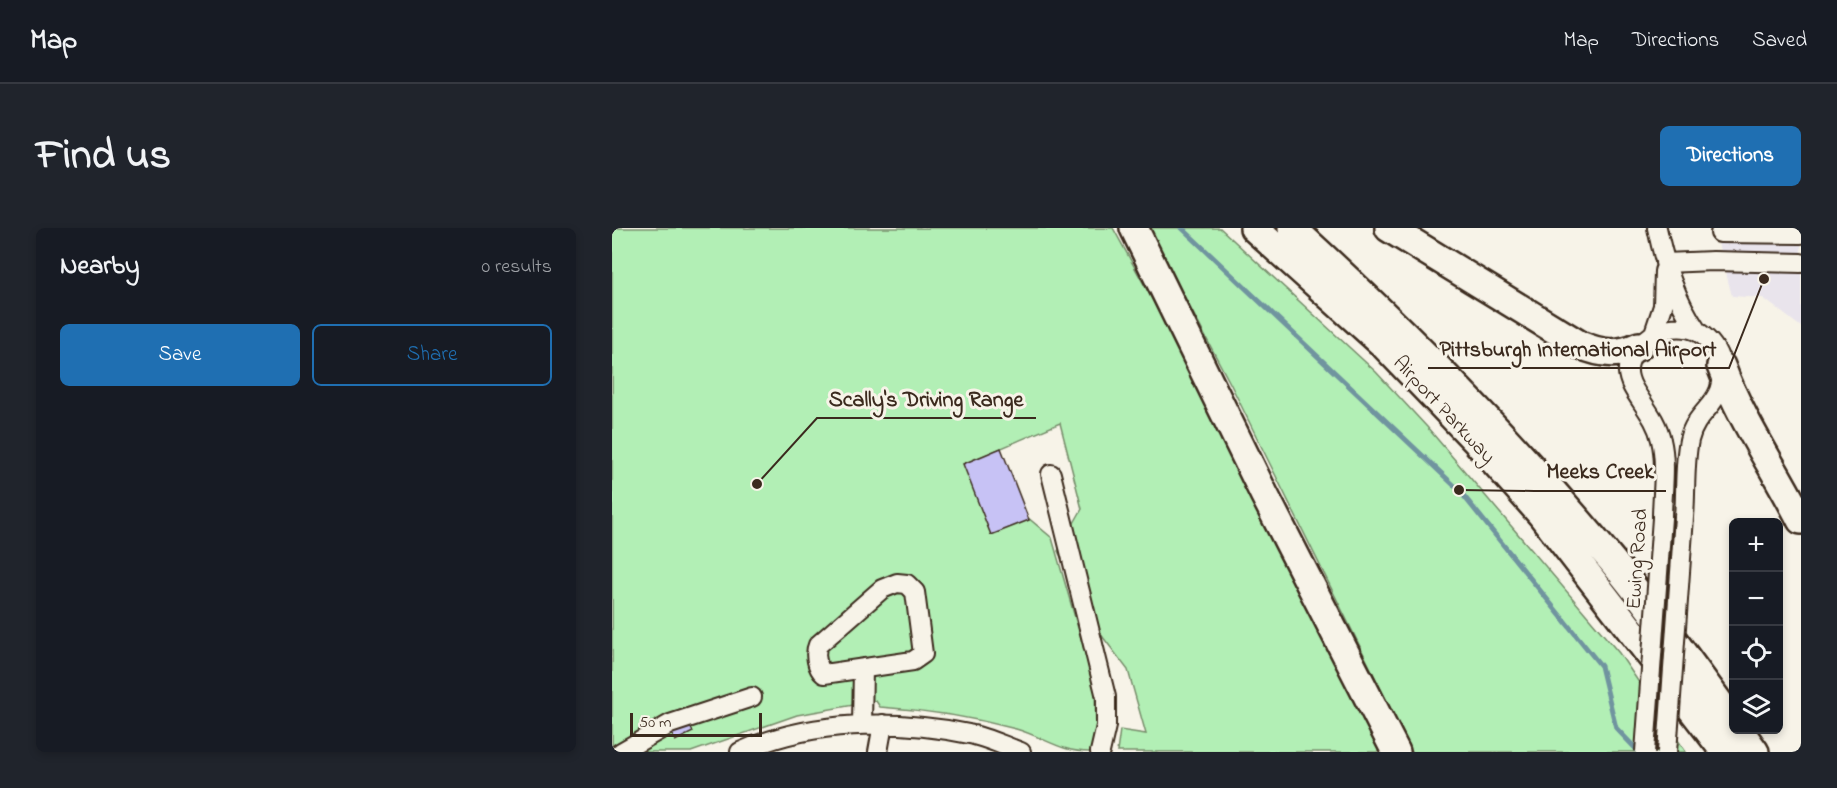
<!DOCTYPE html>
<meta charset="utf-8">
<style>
body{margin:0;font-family:"Indie Flower",sans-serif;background:#20242c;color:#f1f3f6}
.controls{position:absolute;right:18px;bottom:18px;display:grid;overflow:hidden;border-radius:9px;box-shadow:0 3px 9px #0003}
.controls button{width:54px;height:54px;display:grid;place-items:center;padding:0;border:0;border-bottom:2px solid #363941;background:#171b24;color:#f1f3f6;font:30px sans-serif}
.scale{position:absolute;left:18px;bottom:15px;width:132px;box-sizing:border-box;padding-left:6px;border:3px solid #3b2a1e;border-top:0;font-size:16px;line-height:21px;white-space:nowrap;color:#3b2a1e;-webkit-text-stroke:4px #f7f3e8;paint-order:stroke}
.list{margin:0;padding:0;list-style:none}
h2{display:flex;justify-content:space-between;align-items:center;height:78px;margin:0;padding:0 24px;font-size:26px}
h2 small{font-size:20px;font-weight:400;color:#9ea1a6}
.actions{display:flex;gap:12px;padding:18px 24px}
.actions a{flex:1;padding:14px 0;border:2px solid #1f6fb2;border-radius:9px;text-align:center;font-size:21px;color:#1f6fb2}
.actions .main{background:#1f6fb2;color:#fff}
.icon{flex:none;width:33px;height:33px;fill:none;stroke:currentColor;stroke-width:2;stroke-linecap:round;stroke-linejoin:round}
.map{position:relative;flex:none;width:1189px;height:524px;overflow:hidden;border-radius:9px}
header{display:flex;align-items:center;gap:36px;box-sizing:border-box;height:84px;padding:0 30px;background:#171b24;border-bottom:2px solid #363941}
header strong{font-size:28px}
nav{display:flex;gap:33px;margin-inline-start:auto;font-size:21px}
.intro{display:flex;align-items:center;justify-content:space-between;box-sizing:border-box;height:144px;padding:0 36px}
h1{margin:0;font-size:42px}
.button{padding:15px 27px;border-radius:9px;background:#1f6fb2;color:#fff;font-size:21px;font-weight:700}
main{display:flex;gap:36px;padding:0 36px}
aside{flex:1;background:#171b24;border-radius:9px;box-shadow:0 3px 9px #0003}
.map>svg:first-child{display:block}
.built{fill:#e9e4ec}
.green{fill:#b2efb5;stroke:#768c6a;stroke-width:1.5}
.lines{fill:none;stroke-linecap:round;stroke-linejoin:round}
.stream{stroke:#70949f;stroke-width:5}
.building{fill:#c7c2f5;stroke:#3b2a1e;stroke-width:1.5}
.minor-casing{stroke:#3b2a1e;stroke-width:22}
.highway-casing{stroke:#3b2a1e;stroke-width:32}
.minor{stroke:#f7f3e8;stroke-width:18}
.highway{stroke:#f7f3e8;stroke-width:27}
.minor-bridge-casing{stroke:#3b2a1e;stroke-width:22;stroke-linecap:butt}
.minor-bridge{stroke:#f7f3e8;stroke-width:18}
.labels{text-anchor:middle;stroke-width:6;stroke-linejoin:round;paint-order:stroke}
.street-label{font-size:21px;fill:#3b2a1e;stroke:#f7f3e8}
.leader{fill:none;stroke:#3b2a1e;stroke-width:2}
.callout-dot{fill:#3b2a1e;stroke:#f7f3e8;stroke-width:2}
.callout-label{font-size:22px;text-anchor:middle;font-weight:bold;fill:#3b2a1e;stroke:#f7f3e8;stroke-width:6;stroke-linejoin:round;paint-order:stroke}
</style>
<header>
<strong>Map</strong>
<nav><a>Map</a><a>Directions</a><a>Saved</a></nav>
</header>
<div class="intro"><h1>Find us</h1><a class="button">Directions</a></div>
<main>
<aside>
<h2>Nearby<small>0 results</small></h2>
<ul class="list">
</ul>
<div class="actions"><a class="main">Save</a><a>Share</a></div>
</aside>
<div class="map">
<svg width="1189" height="524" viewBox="0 0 1189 524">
<rect width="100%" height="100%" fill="#f7f3e8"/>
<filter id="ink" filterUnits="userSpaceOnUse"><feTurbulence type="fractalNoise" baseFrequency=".0167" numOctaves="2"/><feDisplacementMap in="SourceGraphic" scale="12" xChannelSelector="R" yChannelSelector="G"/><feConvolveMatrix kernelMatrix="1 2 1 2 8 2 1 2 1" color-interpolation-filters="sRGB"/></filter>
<g filter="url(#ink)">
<path class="built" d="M1102 0H1189V99L1151 70 1120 68Z"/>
<path class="green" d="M0 0H501L567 120 638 269 768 524H505L508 502 534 506 516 442 481 396 446 323 470 281 448 195 352 236 440 310 483 459 484 511 478 524C448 524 432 509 404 501 359 489 314 482 268 479L264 473 185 487 79 524H0Z
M536 0H608L764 144 815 199 1007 425 1074 524H800L619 157Z"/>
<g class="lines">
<path class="stream" d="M570 0 847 262 989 438 1004 500 1027 524"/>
</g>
<path class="building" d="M389 220 417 292 379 307 351 236Z
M76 495 81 504 63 513 59 504Z"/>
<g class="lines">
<defs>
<path id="minor" d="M1045 0C1053 38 1063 70 1085 103
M1108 5 1189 6
M1053 35 1101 33 1189 35
M1042 105 1051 78 1052 43
M439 246 494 469V498L488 524
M1050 290C1050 265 1055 236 1049 212 1040 169 985 148 1040 107 1051 99 1072 97 1084 103 1094 108 1104 120 1107 130 1119 177 1085 177 1077 212 1072 236 1074 264 1072 289
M285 355 295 356 303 364 311 426 301 433 212 446C205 440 202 426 206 417L270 361Z
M250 497 251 440
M9 524 58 496 140 469
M128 524C198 492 282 491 357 506 374 509 392 518 409 524
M266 524 271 496"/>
<path id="highway" d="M522 0 652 266 784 524
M642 0 771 116 865 214 929 286 1113 524
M680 0C794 104 903 215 1001 334 1044 386 1082 441 1122 495
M777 0 968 117C990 126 1006 128 1027 118
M1109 138C1129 192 1163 241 1189 292
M1127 502 1143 524"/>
</defs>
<use href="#minor" class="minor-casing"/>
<use href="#highway" class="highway-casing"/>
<use href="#minor" class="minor"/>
<use href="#highway" class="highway"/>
<defs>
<path id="minor-bridge" d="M1033 524 1050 290
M1055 524 1072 289"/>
</defs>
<use href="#minor-bridge" class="minor-bridge-casing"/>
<use href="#minor-bridge" class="minor-bridge"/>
</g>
</g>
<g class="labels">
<g class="street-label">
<text transform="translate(833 181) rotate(47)" y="7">Airport Parkway</text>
<text transform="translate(1024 331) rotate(-86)" y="7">Ewing Road</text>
</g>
</g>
<path class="leader" d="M1152 51L1117 140H816M145 256L205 190H424M847 262L922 263H1054"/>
<g class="callout-dot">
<circle cx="1152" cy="51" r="6"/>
<circle cx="145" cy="256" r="6"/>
<circle cx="847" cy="262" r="6"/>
</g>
<g class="callout-label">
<text x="966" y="128">Pittsburgh International Airport</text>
<text x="314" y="178">Scally's Driving Range</text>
<text x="988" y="250">Meeks Creek</text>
</g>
</svg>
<div class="controls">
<button>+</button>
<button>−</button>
<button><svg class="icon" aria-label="locate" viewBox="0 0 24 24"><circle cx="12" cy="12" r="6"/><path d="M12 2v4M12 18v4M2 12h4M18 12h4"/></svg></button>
<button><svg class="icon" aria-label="layers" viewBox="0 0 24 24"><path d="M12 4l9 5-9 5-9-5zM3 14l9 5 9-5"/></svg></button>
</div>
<div class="scale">50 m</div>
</div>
</main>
